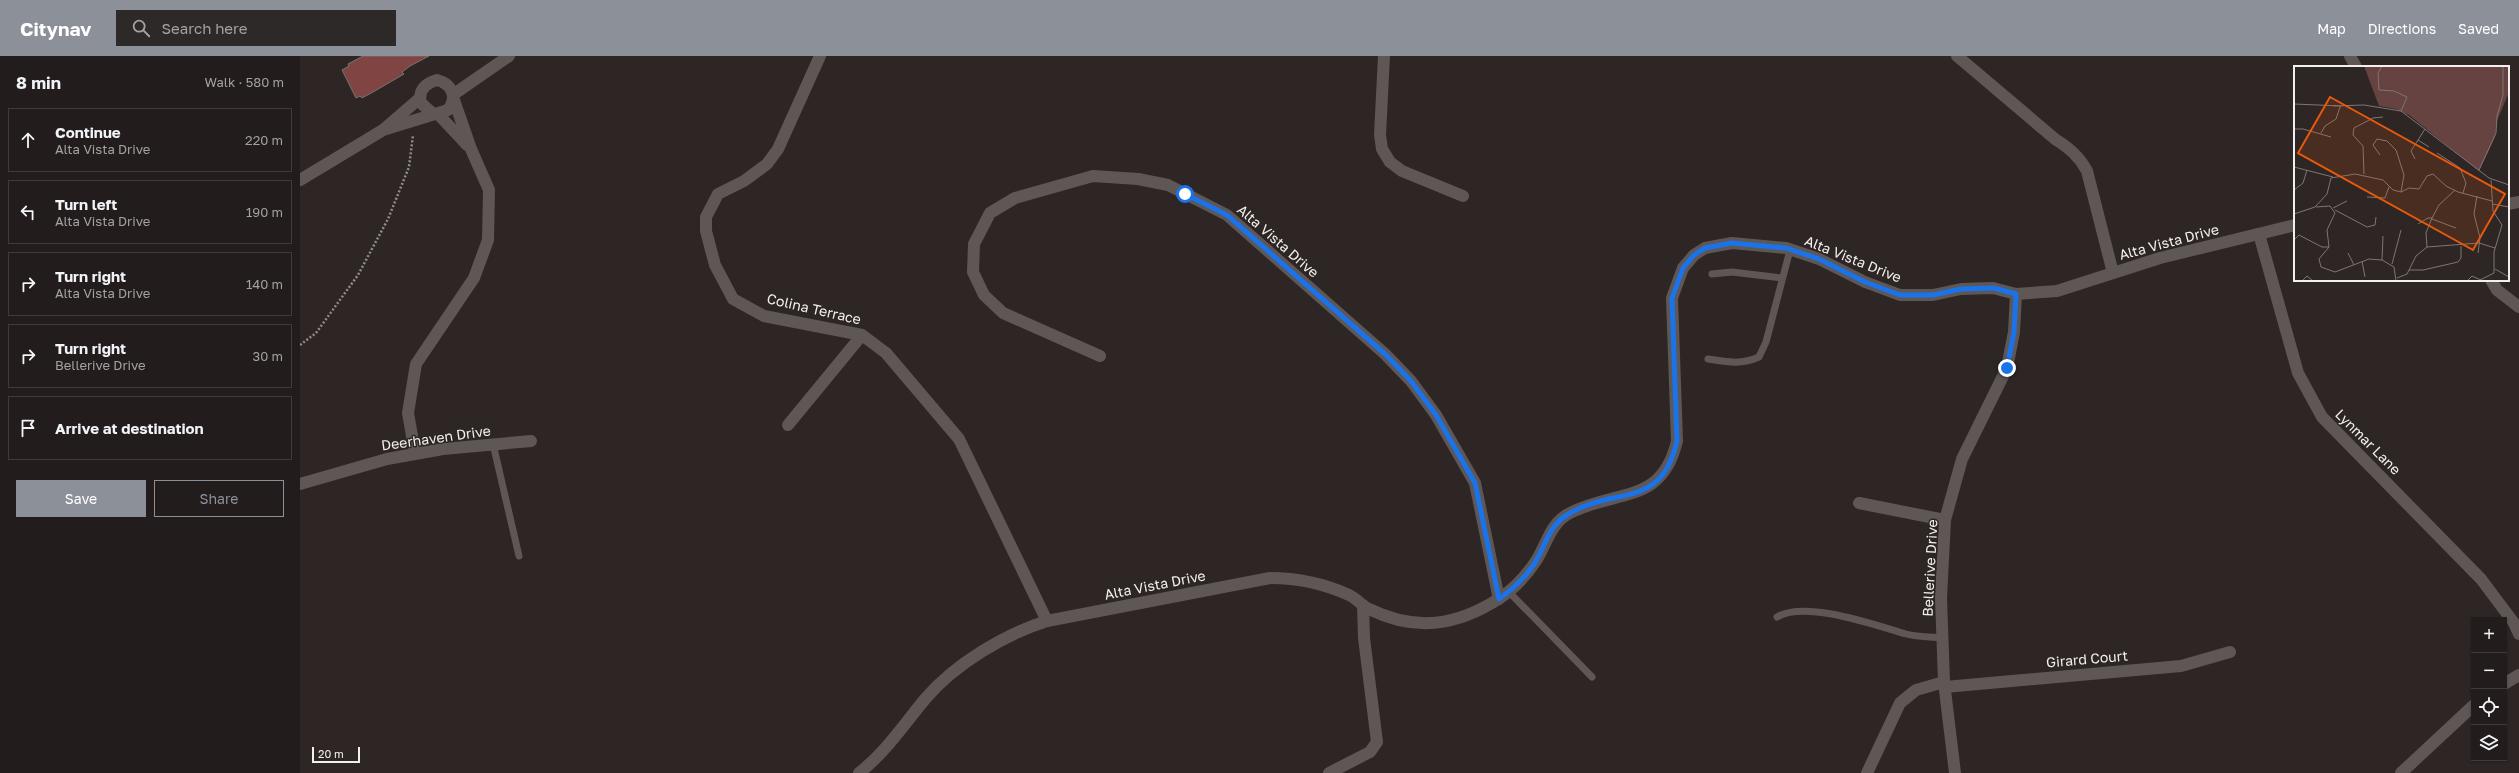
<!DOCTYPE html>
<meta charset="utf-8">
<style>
body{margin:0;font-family:"Golos Text",sans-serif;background:#2e2929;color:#f1f3f6}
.controls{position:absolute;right:12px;bottom:12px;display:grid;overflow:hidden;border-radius:0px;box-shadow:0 1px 3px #0004}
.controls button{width:36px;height:36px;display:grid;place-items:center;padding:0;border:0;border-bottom:1px solid #3f3a3b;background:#221c1c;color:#f1f3f6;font:20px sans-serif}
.scale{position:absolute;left:12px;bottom:10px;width:48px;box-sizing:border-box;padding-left:4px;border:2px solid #f4eeee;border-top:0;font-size:11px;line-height:14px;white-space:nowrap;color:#f4eeee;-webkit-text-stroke:3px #2d2625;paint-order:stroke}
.stop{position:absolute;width:12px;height:12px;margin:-9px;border:3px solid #1a73e8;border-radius:50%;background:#fff}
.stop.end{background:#1a73e8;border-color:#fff;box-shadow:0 1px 4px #0008}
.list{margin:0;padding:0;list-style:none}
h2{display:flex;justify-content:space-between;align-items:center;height:52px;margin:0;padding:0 16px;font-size:17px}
h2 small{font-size:13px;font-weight:400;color:#a2a1a3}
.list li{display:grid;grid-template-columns:26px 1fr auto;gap:12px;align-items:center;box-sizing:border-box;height:64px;margin:0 8px 8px;padding:0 8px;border:1px solid #3f3a3b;border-radius:0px}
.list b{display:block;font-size:15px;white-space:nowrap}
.list p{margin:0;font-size:13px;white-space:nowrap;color:#a2a1a3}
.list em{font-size:13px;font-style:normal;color:#a2a1a3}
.actions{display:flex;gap:8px;padding:12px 16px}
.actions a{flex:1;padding:9px 0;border:1px solid #8c9099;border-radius:0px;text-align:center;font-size:14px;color:#8c9099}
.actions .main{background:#8c9099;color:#fff}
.icon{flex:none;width:22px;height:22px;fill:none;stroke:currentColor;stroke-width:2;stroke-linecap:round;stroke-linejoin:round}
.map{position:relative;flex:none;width:2219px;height:717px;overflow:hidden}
header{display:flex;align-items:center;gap:24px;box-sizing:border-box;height:56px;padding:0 20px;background:#8c9099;color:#fff}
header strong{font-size:19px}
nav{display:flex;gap:22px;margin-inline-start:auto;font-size:14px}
.search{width:280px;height:36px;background:#2e2929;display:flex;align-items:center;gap:10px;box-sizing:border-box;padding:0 14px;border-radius:0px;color:#a2a1a3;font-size:15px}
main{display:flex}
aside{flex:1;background:#221c1c}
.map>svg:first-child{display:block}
.building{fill:#804542;stroke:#7a7271}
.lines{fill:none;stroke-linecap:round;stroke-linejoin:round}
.path{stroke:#928b8b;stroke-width:2.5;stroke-dasharray:2 2;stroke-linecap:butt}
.lane{stroke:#5f5756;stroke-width:7}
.street{stroke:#5f5756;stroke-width:12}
.secondary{stroke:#5f5756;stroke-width:12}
.route{stroke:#1a73e8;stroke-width:5}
.labels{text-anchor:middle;stroke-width:3;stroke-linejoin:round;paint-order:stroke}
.street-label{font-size:14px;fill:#f4eeee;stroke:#2d2625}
.inset-road{fill:none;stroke:#7d7675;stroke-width:1}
.view{fill:#e8590c;fill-opacity:0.15;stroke:#e8590c;stroke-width:2}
.inset-edge{fill:none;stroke:#f4eeee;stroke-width:2}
</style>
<header>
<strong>Citynav</strong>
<div class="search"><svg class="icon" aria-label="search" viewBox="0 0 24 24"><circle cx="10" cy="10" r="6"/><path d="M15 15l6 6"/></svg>Search here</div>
<nav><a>Map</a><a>Directions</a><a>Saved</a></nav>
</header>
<main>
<aside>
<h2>8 min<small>Walk · 580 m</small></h2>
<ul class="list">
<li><svg class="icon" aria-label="ahead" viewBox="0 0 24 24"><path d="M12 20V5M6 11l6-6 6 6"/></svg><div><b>Continue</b><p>Alta Vista Drive</p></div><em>220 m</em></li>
<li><svg class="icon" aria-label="left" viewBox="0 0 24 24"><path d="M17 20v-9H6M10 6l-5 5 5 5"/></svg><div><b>Turn left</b><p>Alta Vista Drive</p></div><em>190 m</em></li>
<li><svg class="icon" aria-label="right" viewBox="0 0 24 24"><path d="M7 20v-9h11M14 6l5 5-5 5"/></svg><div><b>Turn right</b><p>Alta Vista Drive</p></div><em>140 m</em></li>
<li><svg class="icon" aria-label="right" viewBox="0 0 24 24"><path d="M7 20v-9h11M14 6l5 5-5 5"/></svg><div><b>Turn right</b><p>Bellerive Drive</p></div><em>30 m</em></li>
<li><svg class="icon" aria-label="arrive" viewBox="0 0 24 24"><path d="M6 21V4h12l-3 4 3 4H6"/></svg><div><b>Arrive at destination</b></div></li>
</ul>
<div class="actions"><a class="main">Save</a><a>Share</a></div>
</aside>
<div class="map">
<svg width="2219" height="717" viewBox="0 0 2219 717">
<rect width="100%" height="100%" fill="#2d2625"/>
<path class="building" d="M63 0H129L110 10 102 16 104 18 73 36 62 42 60 40 56 42 42 14 49 10 48 8Z"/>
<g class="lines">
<path class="path" d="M0 289 16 277 58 219 88 163 109 111 113 79"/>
<path class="lane" d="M1412 218 1432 216 1482 222
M1408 303C1427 306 1441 309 1459 301L1466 286 1490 194
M193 388 219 500
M1209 536 1292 621
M1477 561C1505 544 1575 569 1606 578 1617 581 1631 581 1642 582"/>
<path class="street" d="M520 0 478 93 467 108 444 125 418 138 406 161V175L415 209 433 243 464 260 562 279 586 297 659 383 747 565
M1084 0 1080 79 1082 93 1090 106 1102 115 1163 140
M1657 0 1755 83C1769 92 1779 100 1787 115L1813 217
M138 58 167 89
M2208 148 2219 146
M1959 178 1998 317 2022 361 2181 523 2214 567 2219 578
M800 300 703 257 684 239 673 216 674 188 690 157 715 142 793 120 838 123 868 129 927 159 1085 298 1111 325 1136 359 1175 427 1199 543
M488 369 562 279
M115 397 108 357 116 308 174 222 188 184 189 134 171 93 154 44
M0 428 87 403 143 393 231 385
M1559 447 1645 464
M1645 631 1881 610 1930 596
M1029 717 1070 696 1077 686 1064 582 1063 549
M1567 717 1600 647 1616 634 1644 626
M1655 717 1644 626 1641 542 1645 464 1662 403 1707 312 1714 276 1716 238"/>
<path class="secondary" d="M2050 0 2056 11
M154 38 209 0
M83 74 148 54C158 41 152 28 137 24 125 27 118 35 121 47L133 58
M0 124 83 74 120 42
M2191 224 2197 234 2219 251
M2204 628 2219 619
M559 717C586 696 604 668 626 642 655 608 705 578 747 565L970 522C996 522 1025 528 1049 539 1056 542 1062 550 1069 553 1116 576 1157 570 1200 542 1215 532 1226 520 1236 505 1247 488 1250 467 1270 457 1317 433 1362 449 1377 385L1372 242 1383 212 1394 199 1405 192 1432 187 1486 192 1519 203 1565 226 1600 239H1633L1661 233 1693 232 1716 238 1757 235 1860 202 1995 169
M2101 717 2174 649"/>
</g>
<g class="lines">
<path class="route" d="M885 138 927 159 1085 298 1111 325 1136 359 1175 427 1199 543C1214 532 1228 520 1237 503 1246 487 1250 469 1267 459 1313 429 1361 456 1377 385L1372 242 1383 212 1394 199 1405 192 1432 187 1486 192 1519 203 1565 226 1600 239H1633L1661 233 1694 232 1716 238 1714 276 1707 312"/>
</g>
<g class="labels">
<g class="street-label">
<text transform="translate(978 185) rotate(41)" y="5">Alta Vista Drive</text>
<text transform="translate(1869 186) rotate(-15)" y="5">Alta Vista Drive</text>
<text transform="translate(1553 203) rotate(22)" y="5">Alta Vista Drive</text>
<text transform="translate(514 253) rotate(13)" y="5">Colina Terrace</text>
<text transform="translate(136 382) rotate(-8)" y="5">Deerhaven Drive</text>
<text transform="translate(2068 386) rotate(45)" y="5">Lynmar Lane</text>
<text transform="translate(1630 512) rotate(-87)" y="5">Bellerive Drive</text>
<text transform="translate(855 529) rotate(-11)" y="5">Alta Vista Drive</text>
<text transform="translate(1787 603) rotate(-5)" y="5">Girard Court</text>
</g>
</g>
<g transform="translate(1994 10)">
<rect width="215" height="215" fill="#2d2625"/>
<path d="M70 0H215V26L203 55 201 71 185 105 115 49 102 43 85 40Z" fill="#664240"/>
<path class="inset-road" d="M41 0H54M88 0 84 7 85 24 100 25 113 31 107 45M0 38 48 40M39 40 70 39 107 45 195 112 215 119M0 63H9L37 71M27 67 31 60 42 53 46 41M124 74 135 81M143 87 166 102 172 117 169 127M86 89 79 79 83 73 93 75 102 84 110 109 107 126M121 93 117 85 131 63M0 101 39 111M185 104 202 67 203 50 209 29V0M70 108 69 80 59 69 60 62 79 52 89 51M0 124 9 117 13 104M183 130 180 148 186 172 184 187M73 131 91 132 95 121M198 138 215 141M22 141 36 140 41 147 33 164 35 181 25 193 27 201 41 206 75 193 88 194 100 201 102 215M39 142 53 135M41 144 73 161 81 159 82 151M0 148 21 141 33 128 37 112 61 108 89 114 99 124 107 126 115 122 125 123 133 110 139 108 152 120 164 126 198 135M138 153 162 162M124 158 134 152H138M0 174 5 169 28 181H35M133 181 132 167 138 152 145 139 161 124M54 187 60 199M88 194 89 170M68 195 71 211M98 198 107 164M201 203 215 211M115 204H129L164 196 167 192V180M103 212 113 208 122 190 133 181 185 177 201 182M8 215 13 210 19 215M173 215 178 210 189 215M184 215 200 207V186L208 159 199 145 197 114"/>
<path class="view" d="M36 31 211 128 179 184 4 87Z"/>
<rect width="215" height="215" class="inset-edge"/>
</g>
</svg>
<div class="controls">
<button>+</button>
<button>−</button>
<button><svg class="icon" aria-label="locate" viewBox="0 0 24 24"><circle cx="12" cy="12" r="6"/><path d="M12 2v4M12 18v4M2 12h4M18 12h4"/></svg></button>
<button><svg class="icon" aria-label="layers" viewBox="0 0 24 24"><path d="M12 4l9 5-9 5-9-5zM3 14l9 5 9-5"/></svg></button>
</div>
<div class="scale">20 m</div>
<div class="stop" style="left:885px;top:138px"></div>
<div class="stop end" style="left:1707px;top:312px"></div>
</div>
</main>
